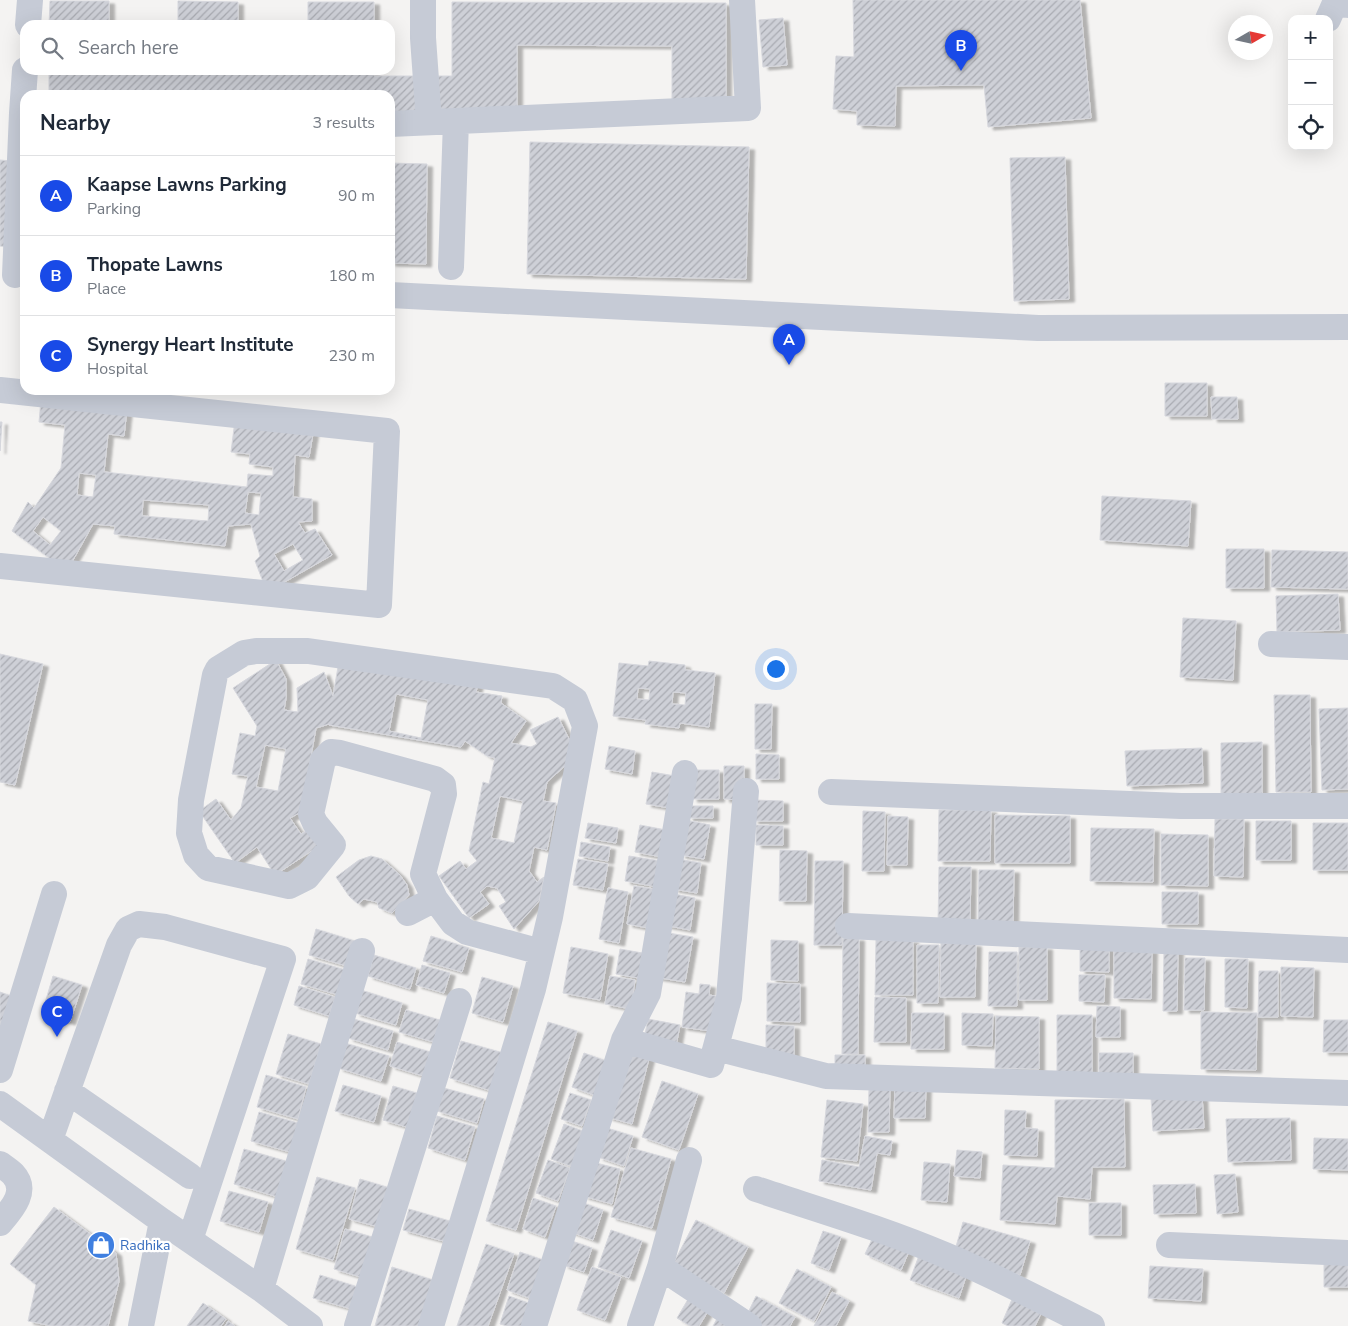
<!DOCTYPE html>
<meta charset="utf-8">
<style>
body{margin:0;font-family:"Nunito Sans",sans-serif;background:#f2f2f3;color:#1f2937}
.controls{position:absolute;right:15px;top:15px;display:grid;overflow:hidden;border-radius:10px;box-shadow:0 5px 20px #0002}
.controls button{width:45px;height:45px;display:grid;place-items:center;padding:0;border:0;border-bottom:1px solid #e0e1e3;background:#fff;color:#1f2937;font:25px sans-serif}
.compass{position:absolute;left:1228px;top:15px;width:45px;height:45px;border-radius:50%;background:#fff;box-shadow:0 5px 20px #0002;rotate:81deg}
.you{position:absolute;left:775px;top:668px;width:18px;height:18px;margin:-12px;border:4px solid #fff;border-radius:50%;background:#1a73e8;box-shadow:0 0 0 8px #1a73e833}
.badge{display:grid;place-items:center;width:32px;height:32px;border-radius:50%;background:#194ae7;color:#fff;font-size:16px;font-weight:700}
.pin{position:absolute;translate:-50% -41px;filter:drop-shadow(0 1px 2px #0008)}
.pin::after{content:'';position:absolute;top:26px;width:18px;height:15px;background:inherit;clip-path:polygon(0 0,100% 0,50% 100%)}
.list{margin:0;padding:0;list-style:none}
h2{display:flex;justify-content:space-between;align-items:center;height:65px;margin:0;padding:0 20px;font-size:21px}
h2 small{font-size:16px;font-weight:400;color:#747a83}
.list li{display:grid;grid-template-columns:32px 1fr auto;gap:15px;align-items:center;box-sizing:border-box;height:80px;padding:0 20px;border-top:1px solid #e0e1e3}
.list b{display:block;font-size:19px;white-space:nowrap}
.list p{margin:0;font-size:16px;white-space:nowrap;color:#747a83}
.list em{font-size:16px;font-style:normal;color:#747a83}
.icon{flex:none;width:28px;height:28px;fill:none;stroke:currentColor;stroke-width:2;stroke-linecap:round;stroke-linejoin:round}
.map{position:relative;flex:none;width:1348px;height:1326px;overflow:hidden}
.search{position:absolute;background:#fff;box-shadow:0 5px 20px #0002;left:20px;top:20px;width:375px;height:55px;display:flex;align-items:center;gap:12px;box-sizing:border-box;padding:0 18px;border-radius:15px;color:#747a83;font-size:19px}
.panel{position:absolute;background:#fff;box-shadow:0 5px 20px #0002;left:20px;top:90px;width:375px;height:305px;border-radius:15px}
.map>svg:first-child{display:block}
.building{fill:url(#building-hatch);stroke:#d6d7dd;fill-rule:evenodd;filter:url(#shadow)}
.lines{fill:none;stroke-linecap:round;stroke-linejoin:round}
.minor{stroke:#c6cbd6;stroke-width:26}
.labels{text-anchor:middle;stroke-width:4.5;stroke-linejoin:round;paint-order:stroke}
.shop-label{font-size:14px;fill:#366cbe;stroke:#fff;text-anchor:start}
</style>
<div class="map">
<svg width="1348" height="1326" viewBox="0 0 1348 1326">
<defs>
<pattern id="building-hatch" width="6" height="6" patternUnits="userSpaceOnUse" patternTransform="scale(1.25)"><rect width="6" height="6" fill="#ced0d7"/><path d="M-1 1l2-2M0 6l6-6M5 7l2-2" fill="none" stroke="#a9abb2"/></pattern>
<filter id="shadow"><feDropShadow dx="5.5" dy="3" stdDeviation="1" flood-color="#0004"/></filter>
</defs>
<rect width="100%" height="100%" fill="#f4f3f2"/>
<path class="building" d="M853 0H1080L1091 118 988 127 984 85 896 86 895 126 857 125V111L833 109 836 56 854 57Z
M50 1H109V25H49Z
M178 1 238 2V25H178Z
M308 2H374V25H308Z
M452 2 726 3V101H672V46L517 45V114H390V95H49V70H238V72L374 70V76H452Z
M783 18 787 65 763 67 759 20Z
M530 142 749 147 746 279 527 274Z
M1065 157 1069 299 1014 301 1010 158Z
M0 160 25 162V249L0 246Z
M390 163 427 164 426 264 390 263Z
M1165 383H1207V416H1165Z
M1211 397H1237L1238 419H1212Z
M41 400 127 409 124 436 108 434 104 472 247 487 248 474 273 476V467L249 464 250 454 231 452 235 420 314 428 309 457 295 455 293 497 312 499V521L298 522 305 533 315 529 332 555 267 592 255 561 260 556 251 524 228 526 225 546 114 534 115 526 93 524 67 571 12 531 28 502 34 508 61 468 65 425 39 422ZM79 473 96 475 93 497 77 495ZM248 492 261 493 259 515 245 513ZM143 500 209 505 208 521 142 516ZM43 517 61 531 50 545 33 531ZM293 544 303 560 284 571 274 554Z
M0 422H2L0 451Z
M1102 496 1191 501 1188 546 1100 540Z
M1226 549H1264V588H1226Z
M1272 550 1348 552V589L1271 587Z
M1338 594 1340 630 1277 632 1276 596Z
M1183 618 1236 621 1233 680 1180 677Z
M0 654 43 664 15 785 0 782Z
M276 660 286 679V698L284 710 298 712 297 688 324 672 333 696 339 661 478 684 476 692 502 696 501 703 526 721 511 743 531 747 537 744 530 730 558 717 577 755 547 782 543 801 556 803 547 850 534 847 529 871 537 882 544 877 539 901 514 929 499 906 506 902 497 888 487 886 480 892 489 904 469 918 439 876 460 861 466 869 477 861 469 851 483 782 489 784 495 758 487 756 465 741 461 747 329 725V724L316 728 301 812 290 818 301 834 311 828 322 844 275 875 257 847 235 863 199 811 216 799 231 820 241 808 248 776 232 774 240 733 255 736 257 726 233 688ZM396 694 428 700 421 738 389 731ZM265 745 286 749 278 791 256 787ZM500 796 523 801 514 843 491 838Z
M649 661 685 665V670L715 673 709 727 680 723 679 728 645 724 646 720 613 716 619 663 648 666ZM638 688 650 689 649 700 637 699ZM673 692 686 693 685 705 672 704Z
M1274 695H1310L1311 792H1276Z
M755 704H772L771 749H755Z
M1348 708V789L1322 790 1319 709Z
M1262 742V799L1221 800V743Z
M609 746 635 751 632 774 605 769Z
M1202 748 1203 783 1127 786 1125 751Z
M756 754 779 755V779H756Z
M724 766H744V800L724 799Z
M692 770H719V799H692Z
M652 772 675 776 670 808 646 804Z
M754 800 783 801V821H753Z
M688 806H713V818H688Z
M939 810H991L990 861H938Z
M863 811 885 812 884 871H862Z
M995 815 1070 816V863H995Z
M888 816 908 817 907 865H887Z
M1215 819H1244L1243 877 1214 876Z
M686 820 710 825 704 859 680 855Z
M1256 821H1291V860H1256Z
M588 823 618 828 616 843 585 838Z
M1313 823H1348V870H1313Z
M640 825 671 831 667 858 635 852Z
M756 825 783 826V845H756Z
M1091 828 1154 829 1153 882 1090 881Z
M1161 834 1208 835V886L1161 885Z
M581 842 610 847 608 861 579 856Z
M780 850 807 851 806 901H779Z
M371 856 382 859 400 875 407 885 409 895 392 913 379 908 377 902 364 899 358 904 349 896 336 877 359 860Z
M629 856 661 861 657 887 625 881Z
M578 859 608 864 603 890 573 885Z
M678 859 701 863 697 893 673 889Z
M815 861H843L842 945H814Z
M939 867H971L970 925 938 924Z
M979 870H1014L1013 925 978 924Z
M634 886 655 889 648 928 627 924Z
M608 888 628 892 619 943 599 939Z
M1162 892H1198V924H1162Z
M669 893 695 898 690 930 663 925Z
M316 929 355 941 347 966 309 955Z
M662 932 693 937 685 982 654 977Z
M431 936 469 948 462 972 423 961Z
M843 938H859L858 1054H842Z
M771 940 798 941V981L771 980Z
M876 940H913V995H875Z
M941 943 976 944 975 997H940Z
M917 945H939L938 1003H917Z
M1080 946 1109 947V972L1080 971Z
M571 947 608 954 600 1000 563 993Z
M1019 947H1047V1000H1019Z
M620 949 648 954 644 979 616 974Z
M1114 950H1152L1151 999 1114 998Z
M1164 950H1178L1177 1011H1163Z
M989 952H1017V1006H988Z
M374 955 416 968 410 989 368 976Z
M1185 958H1205L1204 1010H1184Z
M308 959 349 971 342 996 301 984Z
M1225 959H1248L1247 1008 1225 1007Z
M422 965 450 973 444 993 416 985Z
M1281 967 1314 968 1313 1017 1281 1016Z
M1259 971H1278V1017H1258Z
M1079 975H1105L1104 1002 1079 1001Z
M53 976 82 985 70 1022 42 1013Z
M610 976 635 980 631 1009 605 1004Z
M482 977 513 986 503 1022 472 1013Z
M767 983 800 984V1022L767 1021Z
M700 984 710 985 709 995 722 997 717 1032 682 1027 686 992 699 994Z
M299 986 335 997 329 1016 294 1005Z
M361 990 402 1003 396 1025 355 1013Z
M0 992 17 998 0 1041Z
M875 997 906 998V1042H874Z
M1097 1006 1120 1007V1037H1096Z
M406 1010 443 1021 437 1043 399 1032Z
M1201 1012 1257 1013 1256 1070 1201 1069Z
M912 1013H944V1049H911Z
M962 1013 993 1014 992 1046 962 1045Z
M1057 1015H1092V1074L1057 1073Z
M996 1016 1039 1017V1069L995 1068Z
M354 1019 393 1031 388 1050 348 1038Z
M648 1019 680 1025 676 1046 644 1039Z
M1324 1020H1348V1052H1323Z
M548 1022 577 1031 516 1230 486 1221Z
M766 1025 794 1026V1065H766Z
M288 1034 321 1044 309 1084 276 1074Z
M461 1041 507 1054 495 1092 450 1078Z
M397 1042 437 1054 430 1078 390 1066Z
M345 1043 389 1056 381 1081 338 1068Z
M625 1049 650 1055 632 1124 607 1117Z
M584 1053 612 1063 599 1097 572 1087Z
M1099 1053H1133V1083L1099 1082Z
M835 1055H865V1073L835 1072Z
M266 1075 306 1087 298 1119 257 1107Z
M662 1081 698 1094 679 1150 642 1137Z
M895 1084 926 1085 925 1118H894Z
M343 1085 381 1096 374 1122 335 1111Z
M393 1086 420 1094 410 1128 383 1120Z
M869 1087H890L889 1132H868Z
M444 1088 484 1099 477 1123 437 1111Z
M570 1093 591 1100 582 1126 561 1119Z
M1202 1095 1204 1128 1153 1131 1151 1098Z
M1124 1099 1125 1167H1092L1090 1199 1057 1196 1055 1224 1000 1220 1003 1165 1055 1168V1100Z
M827 1100 863 1104 857 1161 821 1157Z
M1005 1110 1026 1111 1025 1128 1038 1129 1037 1156 1004 1155Z
M259 1112 298 1123 290 1152 251 1141Z
M437 1116 475 1127 465 1160 428 1148Z
M1290 1118 1291 1160 1228 1162 1226 1119Z
M564 1124 588 1133 576 1168 551 1159Z
M607 1128 633 1136 624 1166 598 1157Z
M865 1136 892 1141 890 1155 877 1153 871 1190 819 1181 822 1160 859 1167Z
M1314 1138 1348 1139V1170L1313 1169Z
M631 1148 671 1159 652 1228 611 1217Z
M244 1149 289 1162 278 1197 234 1184Z
M957 1150 982 1152 980 1178 954 1176Z
M548 1160 570 1168 558 1201 536 1193Z
M592 1162 620 1169 612 1204 583 1196Z
M924 1162 950 1164 947 1202 921 1200Z
M1235 1174 1238 1212 1217 1214 1214 1175Z
M317 1177 355 1188 333 1260 296 1249Z
M360 1179 390 1188 379 1227 349 1219Z
M1195 1184 1196 1213 1154 1214 1153 1185Z
M229 1191 268 1202 259 1232 220 1221Z
M533 1198 556 1206 545 1237 523 1229Z
M578 1201 603 1210 593 1240 568 1231Z
M1089 1203H1121V1235H1089Z
M54 1207 116 1253 119 1281 108 1326H52L28 1321 36 1285 10 1264Z
M409 1209 453 1222 447 1242 403 1230Z
M696 1220 748 1247 724 1293 672 1266Z
M963 1222 1030 1241 1020 1275 953 1257Z
M345 1229 379 1239 367 1279 334 1269Z
M611 1230 642 1241 629 1278 598 1267Z
M823 1231 841 1237 829 1270 811 1263Z
M875 1233 910 1249 901 1270 865 1254Z
M572 1241 592 1248 584 1272 563 1265Z
M486 1244 514 1254 488 1326H457Z
M921 1250 969 1267 959 1298 910 1280Z
M520 1252 546 1261 532 1299 507 1290Z
M1324 1260H1348V1287H1324Z
M1150 1266 1203 1269 1201 1301 1148 1298Z
M392 1267 433 1280 420 1326H375Z
M592 1267 621 1277 605 1320 577 1310Z
M797 1269 831 1287 814 1321 779 1303Z
M320 1275 361 1288 355 1310 313 1298Z
M832 1292 849 1301 836 1326H814Z
M1015 1292 1045 1305 1035 1326H1008L1002 1323Z
M509 1296 534 1305 526 1326H507L500 1324Z
M690 1296 710 1308 699 1326H690L677 1318Z
M756 1296 795 1317 790 1326H762L746 1317Z
M203 1303 226 1319 221 1326H187Z
M718 1317 735 1326H713Z
M228 1321 235 1326H225Z"/>
<g class="lines">
<path class="minor" d="M423 0V38L429 122
M1328 19 1335 3 1348 5
M28 25 30 0
M25 113H22L25 70
M390 124 748 108 742 0
M451 267 456 121
M15 275 22 113
M390 295 1038 328 1348 327
M0 390 387 431 379 605 0 566
M1271 644 1348 647
M831 792 1181 806H1348
M408 913 435 899
M848 926 1348 950
M624 1040 711 1065 729 998 746 791
M716 1048 826 1076 1348 1093
M0 1070 54 894
M67 1091 190 1176
M0 1104 162 1221 261 1289 310 1326
M50 1140 119 945 128 929 139 924 165 927 283 959 190 1240
M0 1164C4 1167 9 1170 13 1174 29 1191 11 1210 0 1223
M756 1189C819 1210 884 1229 945 1255 995 1276 1044 1302 1092 1326
M1169 1245 1348 1253
M660 1267 749 1326
M261 1289 362 951
M141 1326 162 1221
M357 1326 459 1001
M431 1326 533 989 550 917 585 726 575 700 553 686 308 651H256L244 653 218 669 215 675 191 800 189 833 196 855 208 868 289 886 307 877 333 845 315 823 311 814 323 760 331 752 340 753 435 779 443 785 444 794 423 874 435 899 453 923 467 932 541 952
M534 1326 624 1040 648 993 685 773
M640 1326 660 1267 689 1160"/>
</g>
<defs>
<symbol id="shop-disc" viewBox="-11 -11 22 22"><circle r="9.5" fill="#3f7fe0" stroke="#fff"/><path d="M-5-2.5h2.3a2.7 3.5 0 0 1 5.4 0H5L5.5 6h-11ZM-1.5-2.5h3a1.5 2.3 0 0 0-3 0Z" fill="#fff"/></symbol>
</defs>
<g fill-rule="evenodd">
<use href="#shop-disc" x="85" y="1229" width="32" height="32"/>
</g>
<g class="labels">
<g class="shop-label">
<text x="120" y="1250">Radhika</text>
</g>
</g>
</svg>
<div class="controls">
<button>+</button>
<button>−</button>
<button><svg class="icon" aria-label="locate" viewBox="0 0 24 24"><circle cx="12" cy="12" r="6"/><path d="M12 2v4M12 18v4M2 12h4M18 12h4"/></svg></button>
</div>
<svg class="compass" viewBox="-18 -18 36 36"><path d="M0-13l5 13h-10z" fill="#e53935"/><path d="M0 13l5-13h-10z" fill="#747a83"/></svg>
<div class="you"></div>
<div class="pin badge" style="left:789px;top:365px">A</div>
<div class="pin badge" style="left:961px;top:71px">B</div>
<div class="pin badge" style="left:57px;top:1037px">C</div>
<div class="search"><svg class="icon" aria-label="search" viewBox="0 0 24 24"><circle cx="10" cy="10" r="6"/><path d="M15 15l6 6"/></svg>Search here</div>
<section class="panel">
<h2>Nearby<small>3 results</small></h2>
<ul class="list">
<li><span class="badge">A</span><div><b>Kaapse Lawns Parking</b><p>Parking</p></div><em>90 m</em></li>
<li><span class="badge">B</span><div><b>Thopate Lawns</b><p>Place</p></div><em>180 m</em></li>
<li><span class="badge">C</span><div><b>Synergy Heart Institute</b><p>Hospital</p></div><em>230 m</em></li>
</ul>
</section>
</div>
